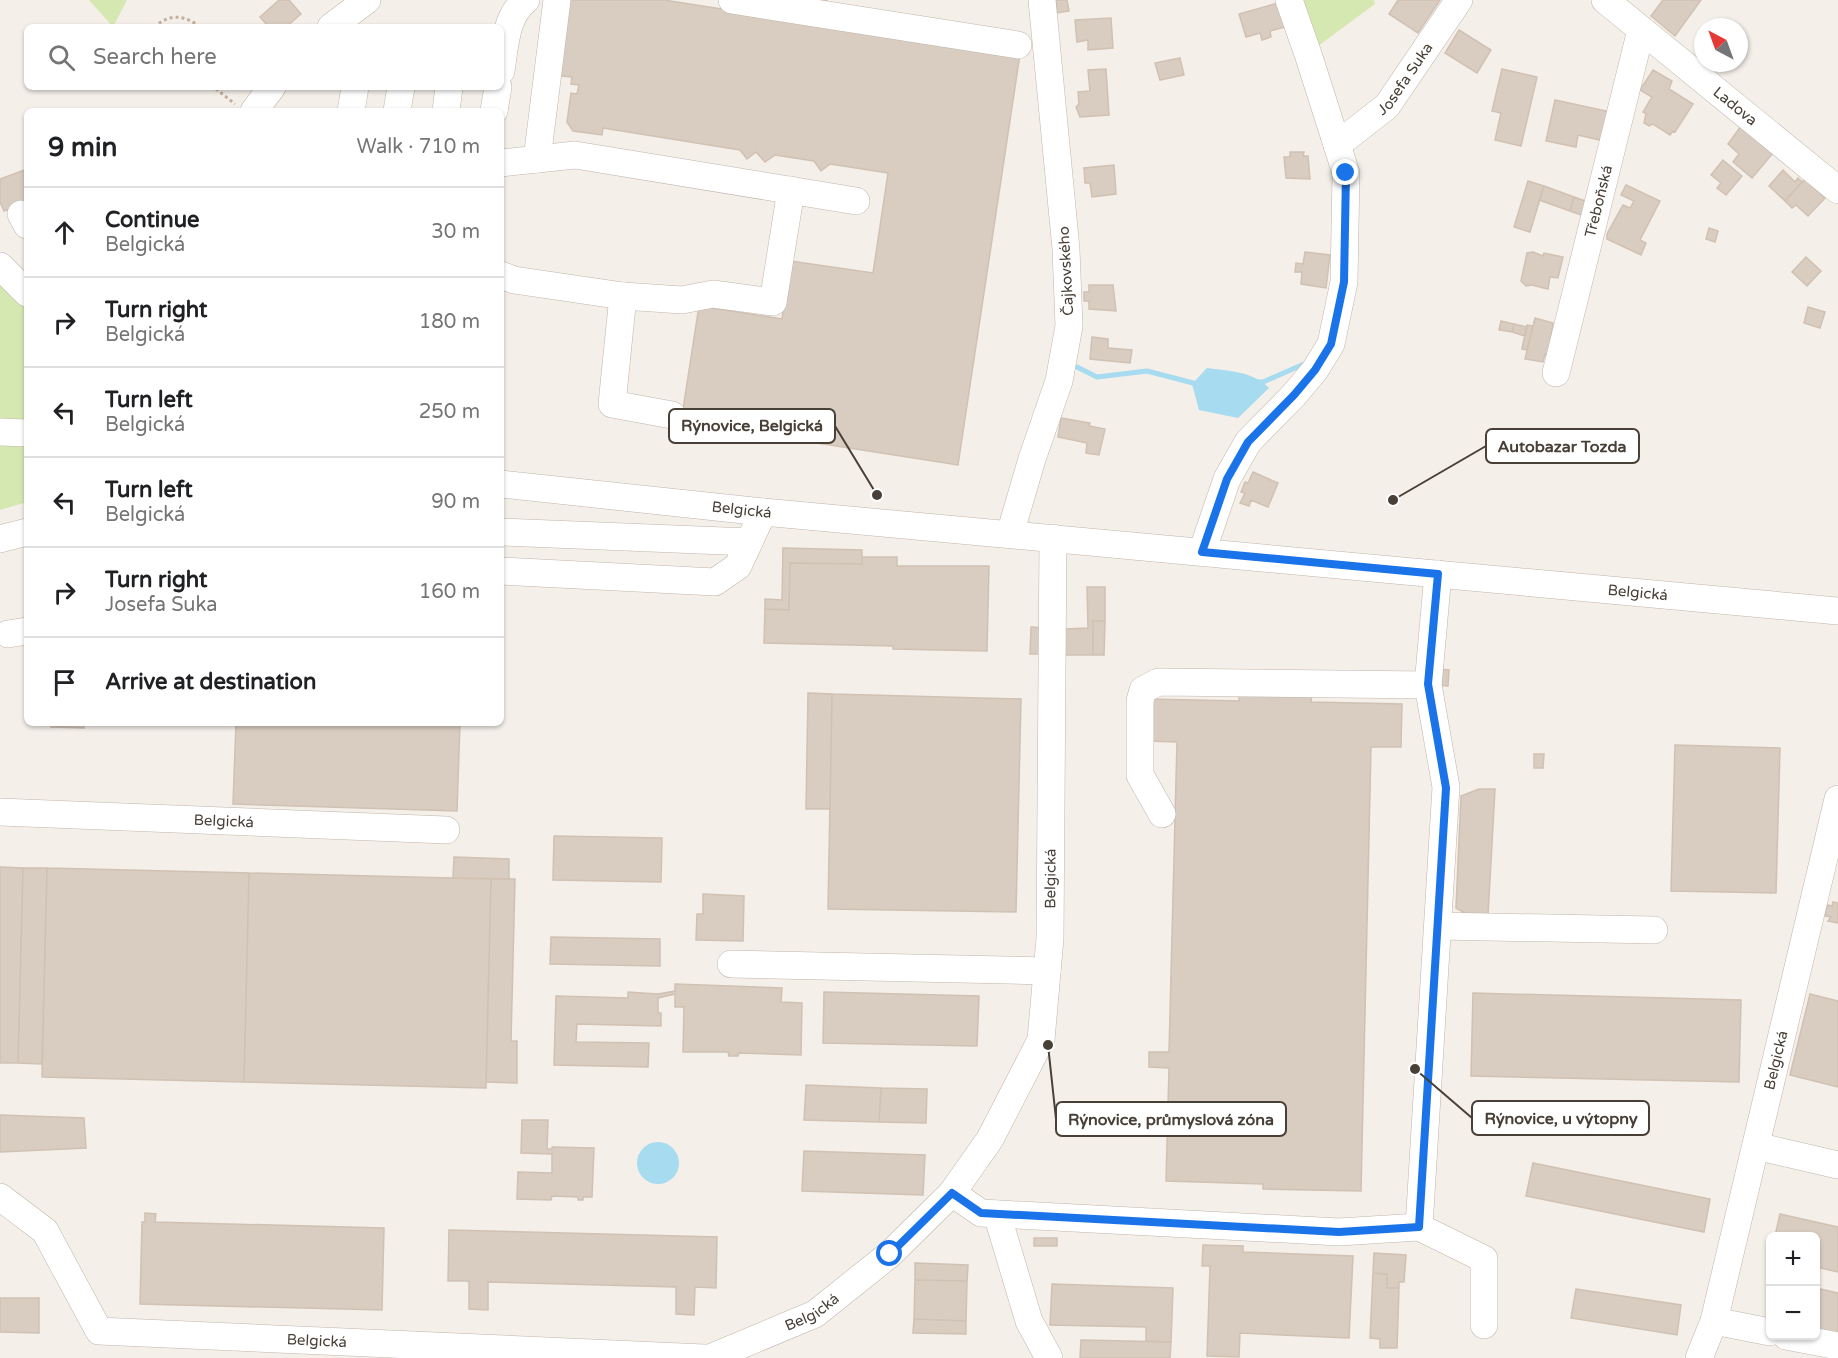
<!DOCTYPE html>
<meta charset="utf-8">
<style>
body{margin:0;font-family:"Varela Round",sans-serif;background:#f2f2f2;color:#202124}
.controls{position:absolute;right:18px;bottom:18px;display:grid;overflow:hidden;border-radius:9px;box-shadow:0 2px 4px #0004}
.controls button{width:54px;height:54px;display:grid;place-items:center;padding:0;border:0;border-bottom:2px solid #e0e0e0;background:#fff;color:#202124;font:30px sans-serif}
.compass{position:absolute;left:1694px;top:18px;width:54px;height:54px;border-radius:50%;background:#fff;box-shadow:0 2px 4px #0004;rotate:319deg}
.stop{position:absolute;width:18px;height:18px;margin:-14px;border:4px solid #1a73e8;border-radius:50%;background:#fff}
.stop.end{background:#1a73e8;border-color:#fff;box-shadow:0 2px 6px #0008}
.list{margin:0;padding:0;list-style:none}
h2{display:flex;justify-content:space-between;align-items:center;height:78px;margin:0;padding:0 24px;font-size:26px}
h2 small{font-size:20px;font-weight:400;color:#757577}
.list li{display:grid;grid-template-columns:39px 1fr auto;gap:18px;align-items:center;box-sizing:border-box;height:90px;padding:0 24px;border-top:2px solid #e0e0e0}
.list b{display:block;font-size:22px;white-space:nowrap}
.list p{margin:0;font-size:20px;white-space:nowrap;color:#757577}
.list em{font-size:20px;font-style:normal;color:#757577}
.icon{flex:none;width:33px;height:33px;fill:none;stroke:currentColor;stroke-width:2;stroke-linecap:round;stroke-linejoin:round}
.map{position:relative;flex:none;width:1838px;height:1358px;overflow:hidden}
.search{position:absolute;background:#fff;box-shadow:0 2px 4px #0004;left:24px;top:24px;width:480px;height:66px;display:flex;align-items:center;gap:15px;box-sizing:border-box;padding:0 21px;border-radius:9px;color:#757577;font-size:22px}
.panel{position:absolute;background:#fff;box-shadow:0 2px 4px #0004;left:24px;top:108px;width:480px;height:618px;border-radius:9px}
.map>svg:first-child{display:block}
.green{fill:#d6e8b2}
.water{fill:#a6dbf0}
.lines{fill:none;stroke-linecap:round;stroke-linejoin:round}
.stream{stroke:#a6dbf0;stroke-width:5}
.building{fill:#d9cdc1;stroke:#d0c1b2;stroke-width:1.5}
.minor-casing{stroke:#c0b6ab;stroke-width:28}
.path{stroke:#c1b09d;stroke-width:3;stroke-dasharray:3 3;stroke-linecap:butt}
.minor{stroke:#fff;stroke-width:27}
.route{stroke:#1a73e8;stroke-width:8}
.labels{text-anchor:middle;stroke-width:5;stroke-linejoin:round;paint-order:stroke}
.street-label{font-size:15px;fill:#483f37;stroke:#fff}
.leader{fill:none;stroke:#483f37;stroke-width:2}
.callout-dot{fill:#483f37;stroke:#fff;stroke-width:2}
.callout{fill:#fff;stroke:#483f37;stroke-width:2}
.callout-label{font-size:16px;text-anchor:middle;font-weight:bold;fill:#483f37}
</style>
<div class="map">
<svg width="1838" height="1358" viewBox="0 0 1838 1358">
<rect width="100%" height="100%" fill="#f4efe9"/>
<path class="green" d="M89 0H127L113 27Z
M1300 0H1374L1375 4 1318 46Z
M0 282 27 310V502L0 510Z"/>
<path class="water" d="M1207 368C1228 371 1253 371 1269 388L1238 418 1199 410 1192 384Z
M637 1163a21 21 0 1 1 42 0a21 21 0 1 1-42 0Z"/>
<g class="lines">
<path class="stream" d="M1077 367 1097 377 1147 371 1197 384
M1257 382H1263L1304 364"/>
</g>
<path class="building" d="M279 0H289L301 14 286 27H269L260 17Z
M565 0H664L741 12 743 0H827L826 8 1020 54 958 465 681 422 699 306 782 319 791 261 873 273 888 173 830 164 821 171 814 161 775 155 765 162 756 152 747 159 740 150 603 128 602 135 573 131 567 122 571 93 577 94 579 85 571 84 572 77 553 75Z
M1056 0H1067L1069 11 1057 13Z
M1398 0H1440L1418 33 1389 14Z
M1663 0H1701L1675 36 1651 16Z
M1278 3 1285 27 1270 31 1271 37 1262 40 1260 33 1246 37 1239 14Z
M1111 18 1113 48 1088 50V40L1077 42 1075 20Z
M1459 30 1491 50 1477 73 1445 53Z
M1180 58 1184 75 1160 80 1155 63Z
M1106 69 1109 115 1080 117 1076 107 1079 104 1078 92 1090 91 1088 70Z
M1502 69 1537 77 1521 146 1495 140 1501 113 1492 111Z
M1653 70 1672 81 1669 89 1693 104 1675 132 1673 131 1670 135 1653 124 1649 126 1644 123 1646 114 1643 112 1652 97 1640 90Z
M1555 100 1611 112 1604 141 1578 135 1576 147 1546 141Z
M1741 126 1773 153 1752 178 1733 162 1739 154 1728 144Z
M1290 152H1304L1303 156H1308L1310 179 1286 178 1284 157H1290Z
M1723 160 1742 176 1726 195 1717 188 1721 183 1711 175Z
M1114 165 1116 194 1092 197 1090 183H1085L1084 168Z
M27 169V202L4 211 0 202V179Z
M1783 170 1795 182 1798 178 1802 182 1785 201 1769 186Z
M1805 179 1825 198 1808 216 1796 205 1792 208 1785 201Z
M1528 181 1544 186 1530 232 1514 227Z
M1626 185 1660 201 1640 240 1646 243 1641 255 1607 239V234L1623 205 1630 208 1634 201 1621 195Z
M1544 186 1574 197 1570 211 1539 200Z
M1574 197 1591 203 1587 217 1570 211Z
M1709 228 1718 231 1715 242 1706 239Z
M1305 252 1330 255 1326 288 1301 284 1302 272H1295L1296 263 1303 264Z
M1533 252 1543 256 1544 253 1563 257 1558 278 1550 277 1548 289 1532 285 1526 286 1521 281 1527 253Z
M1806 257 1821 271 1807 286 1792 272Z
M1089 285H1113L1116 311 1089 309V301H1084V292H1089Z
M1808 307 1825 312 1820 328 1804 323Z
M1535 318 1553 323 1548 355 1545 354 1543 362 1525 359Z
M1501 321 1514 324 1512 332 1499 330Z
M1514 324 1527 327 1525 336 1512 332Z
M1527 325 1533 326 1527 350 1522 349Z
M1092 337 1108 339V348L1132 350 1130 363 1090 359Z
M1061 418 1090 423 1089 426 1105 429 1099 455 1086 453 1087 443 1058 437Z
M1253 472 1278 483 1268 507 1251 500 1249 506 1240 503 1245 493 1241 492 1245 482 1248 483Z
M783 548 862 550V564L790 563 789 610 765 609V599L782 600Z
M862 557H897V566H989L987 651 893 649V646L764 643 765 609 789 610 790 563 862 564Z
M1087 587H1105V621H1093V655H1064L1065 629 1088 628Z
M1093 621H1105L1104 655H1093Z
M1031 627 1044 628 1043 654H1030Z
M1437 669 1449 670 1448 686 1436 685Z
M1239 692 1312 694 1311 702 1402 704 1401 747H1371L1361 1191 1263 1189V1184L1166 1181 1169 1068 1149 1067V1052H1169L1177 742 1148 741 1149 699 1239 701Z
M808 693 832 694 830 809H806Z
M832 694 1021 699 1016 912 828 909Z
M51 723H84V728L51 727Z
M236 723H460L457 811 233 804Z
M1675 745 1780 748 1776 893 1671 891Z
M1534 754H1544L1543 768H1534Z
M1479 789H1495L1488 916H1470L1456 908 1461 796Z
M554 836 662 838 661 882 553 880Z
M454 857 509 859V879L453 878Z
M0 867 23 868 18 1063H0Z
M23 868H47L42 1064 18 1063Z
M47 868 249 873 244 1082 42 1077Z
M249 873 491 879 486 1088 244 1082Z
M491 879H515L511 1041H517V1083L486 1082Z
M703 894 744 896 743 941 696 940 697 914H703Z
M1833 902 1838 903V923L1828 921 1831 917 1825 916 1827 905 1832 906Z
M551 937 660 939V966L550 964Z
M675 984 782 988 781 1002 802 1003 801 1055 739 1053 738 1056H729L728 1052H683L684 1007H675V994L658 998V1013H661V1026L577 1024 576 1042 649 1043 648 1067 554 1065 556 996 628 998V992L658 994 675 991Z
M824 992 979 996 977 1046 823 1043Z
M1473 993 1741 1000 1739 1082 1471 1076Z
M1810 994 1838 1001V1087L1790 1075Z
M806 1085 881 1088 879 1122 804 1120Z
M881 1088 927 1089 926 1123 879 1122Z
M0 1115 84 1118 86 1148 0 1152Z
M522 1120H548L547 1149H552V1147L594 1148 592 1197H583V1200H578V1197L552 1196 551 1200 517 1199 518 1172 552 1173V1154L521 1153Z
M804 1151 925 1155 923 1195 802 1191Z
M1533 1163 1710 1199 1704 1232 1526 1196Z
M145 1213 156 1214 155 1222 384 1228 382 1310 140 1304 142 1222H145Z
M1780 1214 1838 1227V1272L1816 1267V1236H1775Z
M449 1230 717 1237 716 1288 695 1287 694 1315 676 1314V1287L488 1282V1310L469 1309V1281H448Z
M1034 1238H1057V1246H1034Z
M1203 1245 1243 1246V1252L1353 1256 1349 1338 1240 1333 1239 1357 1207 1356 1210 1266H1202Z
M1374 1253 1406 1255 1404 1282H1399V1288H1387V1274L1373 1273Z
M915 1263 968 1265 967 1281 915 1280Z
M1373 1273 1387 1274V1288H1399L1397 1348H1380V1339L1370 1338Z
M915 1280 967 1281 966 1321 914 1319Z
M1052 1284 1173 1288 1171 1342 1146 1341V1327L1050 1325Z
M1816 1288 1838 1293V1335L1816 1330Z
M1576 1289 1681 1305 1677 1335 1571 1318Z
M0 1298H39V1333L0 1332Z
M914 1319 966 1321V1334L913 1333Z
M1081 1340 1171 1342 1170 1358H1080Z"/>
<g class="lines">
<defs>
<g id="minor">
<path d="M732 0 1018 45"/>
<path id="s1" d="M1605 0 1838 190"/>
<path d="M331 27 367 0"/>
<path d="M501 71C505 47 505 16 526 0"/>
<path d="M254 111 272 87"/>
<path d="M351 111 355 87"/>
<path d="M397 111 401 87"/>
<path d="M446 111 449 87"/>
<path d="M494 111 498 87"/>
<path id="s2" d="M1337 145 1387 106 1459 0"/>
<path d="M537 159 557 0"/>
<path d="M501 163 575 155 856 201"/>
<path d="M21 214 27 225"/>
<path d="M0 266 27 293"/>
<path d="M501 275 514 280 623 296 682 300 713 294 773 302 791 190"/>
<path d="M623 296 612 404 672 415"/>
<path id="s3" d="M1556 373 1641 30"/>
<path d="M0 432 27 433"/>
<path id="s4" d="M501 484 763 512 1838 611"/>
<path d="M501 532 749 542"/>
<path d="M1010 534 1032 459 1059 381 1069 326 1066 249 1042 0"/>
<path d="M0 539 27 532"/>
<path d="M1202 552 1227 479 1248 442 1294 395 1315 370 1331 344 1344 282 1346 173 1308 54 1289 0"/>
<path d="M501 571 715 582 738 566 763 512"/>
<path d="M8 634 27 631"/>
<path id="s5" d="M0 812 446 830"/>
<path d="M1162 814 1140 775V701L1143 690 1158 682 1428 685"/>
<path d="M1438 926 1654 930"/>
<path d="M731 964 1047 971"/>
<path d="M1756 1146 1838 1165"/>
<path d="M952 1193 981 1213 1339 1232 1419 1227 1484 1259V1325"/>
<path id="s6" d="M0 1197 45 1231 99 1331 704 1358"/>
<path d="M997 1214 1029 1321 1049 1358"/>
<path d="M1419 1227 1446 787 1428 685 1438 574"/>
<path d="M1714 1321 1770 1332"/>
<path d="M1786 1336 1838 1346"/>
<path id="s7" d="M710 1358 815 1314 890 1254 952 1193 990 1139 1041 1040 1050 938 1053 538"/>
<path id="s8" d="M1699 1358 1714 1321 1838 799"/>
</g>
</defs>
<use href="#minor" class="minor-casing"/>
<path class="path" d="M154 27C171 13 183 15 201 27
M198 87 215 88 235 104"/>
<use href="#minor" class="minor"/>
</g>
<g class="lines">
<path class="route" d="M890 1254 952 1193 981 1213 1339 1232 1419 1227 1446 788 1428 684 1438 574 1202 552 1227 479 1248 442 1294 395 1315 370 1331 344 1344 282 1346 173"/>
</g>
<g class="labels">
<g class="street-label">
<text dy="5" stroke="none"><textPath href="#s2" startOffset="96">Josefa Suka</textPath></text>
<text dy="5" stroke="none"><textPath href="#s1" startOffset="168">Ladova</textPath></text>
<text dy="5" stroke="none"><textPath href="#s3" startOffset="177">Třeboňská</textPath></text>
<text transform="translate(1066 271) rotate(-93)" y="5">Čajkovského</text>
<text dy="5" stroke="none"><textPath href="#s4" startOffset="242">Belgická</textPath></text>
<text dy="5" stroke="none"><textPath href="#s4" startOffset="1142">Belgická</textPath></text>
<text dy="5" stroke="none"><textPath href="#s5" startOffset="224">Belgická</textPath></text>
<text dy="5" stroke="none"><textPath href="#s7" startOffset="636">Belgická</textPath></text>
<text dy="5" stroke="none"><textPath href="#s8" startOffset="308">Belgická</textPath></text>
<text dy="5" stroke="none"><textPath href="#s7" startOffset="112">Belgická</textPath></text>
<text dy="5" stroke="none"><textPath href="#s6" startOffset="388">Belgická</textPath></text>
</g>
</g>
<path class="leader" d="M877 495L835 426M1393 500L1486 446M1415 1069L1472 1118M1048 1045L1056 1119"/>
<g class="callout-dot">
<circle cx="877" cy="495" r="6"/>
<circle cx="1393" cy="500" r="6"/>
<circle cx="1415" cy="1069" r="6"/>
<circle cx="1048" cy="1045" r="6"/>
</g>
<g class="callout">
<rect x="669" y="409" width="166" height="34" rx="6"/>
<rect x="1486" y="429" width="153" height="34" rx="6"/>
<rect x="1472" y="1101" width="177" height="34" rx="6"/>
<rect x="1056" y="1102" width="230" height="34" rx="6"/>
</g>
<g class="callout-label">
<text x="752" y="431">Rýnovice, Belgická</text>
<text x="1562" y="452">Autobazar Tozda</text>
<text x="1561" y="1124">Rýnovice, u výtopny</text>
<text x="1171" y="1125">Rýnovice, průmyslová zóna</text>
</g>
</svg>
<div class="controls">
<button>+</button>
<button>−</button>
</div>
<svg class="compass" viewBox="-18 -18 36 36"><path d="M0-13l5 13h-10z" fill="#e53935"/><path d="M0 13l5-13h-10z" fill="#757577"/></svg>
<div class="stop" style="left:890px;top:1254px"></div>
<div class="stop end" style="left:1346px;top:173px"></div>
<div class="search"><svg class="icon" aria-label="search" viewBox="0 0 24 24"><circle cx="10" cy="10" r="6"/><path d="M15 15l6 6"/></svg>Search here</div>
<section class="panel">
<h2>9 min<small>Walk · 710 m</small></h2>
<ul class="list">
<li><svg class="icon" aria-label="ahead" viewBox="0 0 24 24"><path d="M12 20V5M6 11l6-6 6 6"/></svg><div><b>Continue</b><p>Belgická</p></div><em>30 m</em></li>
<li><svg class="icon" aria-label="right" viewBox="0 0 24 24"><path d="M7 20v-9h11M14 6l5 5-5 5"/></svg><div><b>Turn right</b><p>Belgická</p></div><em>180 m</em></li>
<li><svg class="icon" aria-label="left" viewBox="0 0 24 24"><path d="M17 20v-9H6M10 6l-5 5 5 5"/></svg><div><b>Turn left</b><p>Belgická</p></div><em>250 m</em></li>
<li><svg class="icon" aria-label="left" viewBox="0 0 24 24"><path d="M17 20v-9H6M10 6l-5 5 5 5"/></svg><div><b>Turn left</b><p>Belgická</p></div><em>90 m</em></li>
<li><svg class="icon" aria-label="right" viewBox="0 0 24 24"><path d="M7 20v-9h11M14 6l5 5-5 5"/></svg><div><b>Turn right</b><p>Josefa Suka</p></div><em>160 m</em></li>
<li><svg class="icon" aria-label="arrive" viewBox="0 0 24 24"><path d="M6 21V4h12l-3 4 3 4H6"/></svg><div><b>Arrive at destination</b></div></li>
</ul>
</section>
</div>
